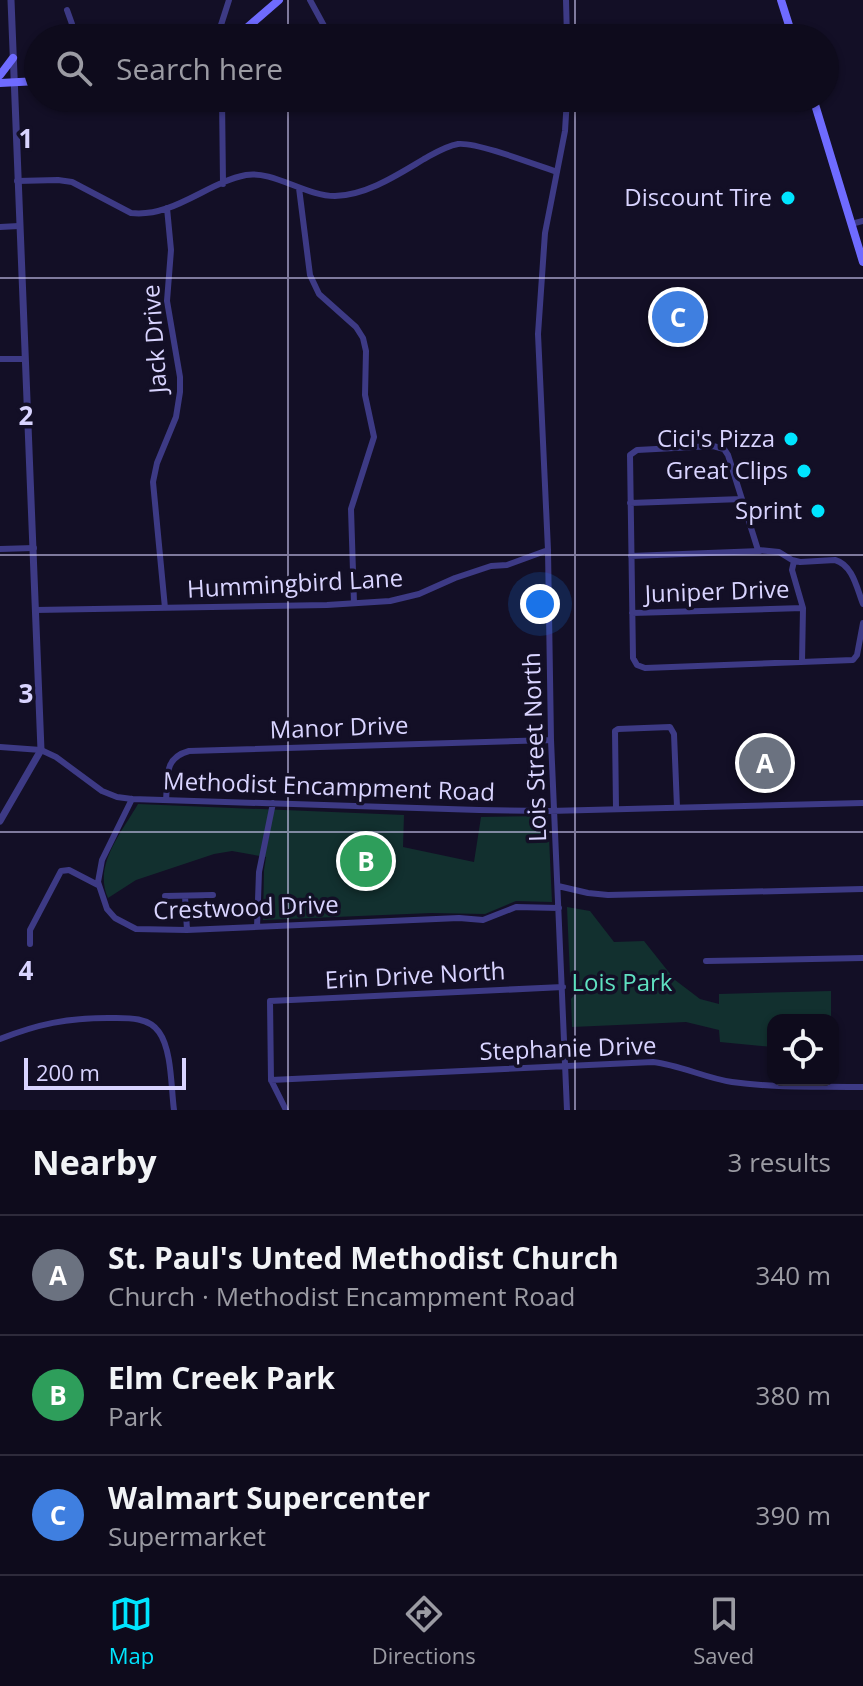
<!DOCTYPE html>
<meta charset="utf-8">
<style>
body{margin:0;font-family:"Open Sans",sans-serif;background:#1c1929;color:#f1f3f6}
.controls{position:absolute;right:24px;bottom:24px;display:grid;overflow:hidden;border-radius:16px;box-shadow:0 2px 6px #0004}
.controls button{width:72px;height:72px;display:grid;place-items:center;padding:0;border:0;border-bottom:2px solid #2e2b3b;background:#0e0b1c;color:#f1f3f6;font:40px sans-serif}
.scale{position:absolute;left:24px;bottom:20px;width:162px;box-sizing:border-box;padding-left:8px;border:4px solid #d9d4ff;border-top:0;font-size:22px;line-height:28px;white-space:nowrap;color:#d9d4ff;-webkit-text-stroke:6px #130f26;paint-order:stroke}
.you{position:absolute;left:540px;top:604px;width:28px;height:28px;margin:-20px;border:6px solid #fff;border-radius:50%;background:#1a73e8;box-shadow:0 0 0 12px #1a73e833}
.badge{display:grid;place-items:center;width:52px;height:52px;border-radius:50%;background:#00e5ff;color:#fff;font-size:26px;font-weight:700}
.pin{position:absolute;translate:-50% -50%;border:4px solid #fff;box-shadow:0 2px 8px #0006}
.list{margin:0;padding:0;list-style:none}
h2{display:flex;justify-content:space-between;align-items:center;height:104px;margin:0;padding:0 32px;font-size:34px}
h2 small{font-size:26px;font-weight:400;color:#9b9ba3}
.list li{display:grid;grid-template-columns:52px 1fr auto;gap:24px;align-items:center;box-sizing:border-box;height:120px;padding:0 32px;border-top:2px solid #2e2b3b}
.list b{display:block;font-size:30px;white-space:nowrap}
.list p{margin:0;font-size:26px;white-space:nowrap;color:#9b9ba3}
.list em{font-size:26px;font-style:normal;color:#9b9ba3}
.icon{flex:none;width:44px;height:44px;fill:none;stroke:currentColor;stroke-width:2;stroke-linecap:round;stroke-linejoin:round}
.map{position:relative;flex:none;width:863px;height:1110px;overflow:hidden}
.search{position:absolute;background:#0e0b1c;box-shadow:0 2px 6px #0004;left:24px;right:24px;top:24px;height:88px;display:flex;align-items:center;gap:20px;box-sizing:border-box;padding:0 28px;border-radius:44px;color:#9b9ba3;font-size:30px}
.sheet{height:464px;background:#0e0b1c}
nav{display:flex;justify-content:space-around;align-items:center;box-sizing:border-box;height:112px;border-top:2px solid #2e2b3b;background:#0e0b1c;font-size:22px;color:#9b9ba3}
nav a{display:grid;justify-items:center;gap:4px}
nav .on{color:#00e5ff}
.map>svg:first-child{display:block}
.green{fill:#12302f}
.lines{fill:none;stroke-linecap:round;stroke-linejoin:round}
.minor{stroke:#3d3a85;stroke-width:6}
.tertiary{stroke:#3d3a85;stroke-width:7}
.secondary{stroke:#6f6bff;stroke-width:8}
.grid{fill:none;stroke:#d9d4ff;stroke-width:2;stroke-opacity:0.55}
.poi-dot{fill:#00e5ff;stroke:#130f26;stroke-width:3}
.labels{text-anchor:middle;stroke-width:7;stroke-linejoin:round;paint-order:stroke}
.poi-label{font-size:24px;fill:#d9d4ff;stroke:#130f26;text-anchor:end}
.street-label{font-size:24px;fill:#d9d4ff;stroke:#130f26}
.park-label{font-size:24px;fill:#5fe0c0;stroke:#130f26}
.grid-label{font-size:26px;text-anchor:middle;font-weight:bold;fill:#d9d4ff;stroke:#130f26;stroke-width:7;stroke-linejoin:round;paint-order:stroke}
</style>
<div class="map">
<svg width="863" height="1110" viewBox="0 0 863 1110">
<rect width="100%" height="100%" fill="#130f26"/>
<path class="green" d="M138 804 404 815 403 847 474 862 481 817 548 816 552 902 516 901 485 914 431 913 263 920 264 870 266 857 232 851 214 854 136 880 108 898C93 865 122 832 138 804Z
M567 907 590 911 614 942 644 941 675 980 700 999 719 1004V994L831 991V1020H773V1047L720 1042 719 1030 686 1022 572 1027 571 999 576 993 575 982 570 976Z"/>
<g class="lines">
<path class="minor" d="M310 0 329 35
M566 0 567 38
M67 10 72 24V38
M221 38V25L229 0
M222 98 223 184
M17 181 58 180 72 182 131 213C173 218 208 182 246 175 272 170 306 196 335 196 367 195 397 175 424 159 435 153 446 146 458 144 477 142 536 165 557 172
M299 188 310 275 319 294 356 327 363 338 366 351 365 395 374 437 351 509 354 603
M851 224 863 221
M0 227 19 226
M0 359H24
M630 503 742 499
M0 549 34 548
M631 556 760 551
M794 561 792 570 803 608 802 662
M863 604C857 589 853 565 835 560L800 562 792 560 779 552 758 550 728 455 724 449 713 446 637 450 630 455 633 658 637 665 645 668 853 660 857 655 863 623
M165 608 153 482 157 463 176 417 180 392V377L167 301 171 250 167 208
M35 610 327 605 390 601 419 594 455 578 491 566 507 565 548 550
M632 613 803 608
M0 747 41 750 56 757 102 791 117 797 132 799 479 810 549 811 863 803
M132 799 102 860 98 882 107 909 115 918 136 929 187 930 459 918 483 920 516 907 559 908
M166 800C168 778 163 758 189 751L551 740
M616 808 615 731 618 729 670 727 674 734 677 807
M558 886 588 893 608 895 863 889
M165 896 213 895
M185 896 187 930
M257 927 259 872 273 803
M30 944V930L61 871 69 870 98 885
M706 961 863 958
M0 1039C38 1024 67 1018 108 1018 125 1018 148 1016 159 1032 172 1050 171 1088 174 1110
M271 1080 653 1062C680 1065 705 1078 732 1082 774 1088 820 1086 863 1087
M286 1110 271 1080 270 1001 563 987
M567 1110 551 740 548 550 538 334 545 233 565 131 567 98"/>
<path class="tertiary" d="M0 821 41 750 11 0"/>
<path class="secondary" d="M781 0 793 38
M235 38 279 0
M0 75 13 58
M0 83 38 81
M813 98 863 262"/>
</g>
<path class="grid" d="M288 0V38M575 0V38M288 98V1110M575 98V1110M0 278H863M0 555H863M0 832H863"/>
<g class="poi-dot">
<circle cx="788" cy="198" r="8"/>
<circle cx="791" cy="439" r="8"/>
<circle cx="804" cy="471" r="8"/>
<circle cx="818" cy="511" r="8"/>
</g>
<g class="labels">
<g class="poi-label">
<text x="772" y="206">Discount Tire</text>
<text x="775" y="447">Cici's Pizza</text>
<text x="788" y="479">Great Clips</text>
<text x="802" y="519">Sprint</text>
</g>
<g class="street-label">
<text transform="translate(155 339) rotate(-94)" y="8">Jack Drive</text>
<text transform="translate(295 584) rotate(-3)" y="8">Hummingbird Lane</text>
<text transform="translate(717 592) rotate(-2)" y="8">Juniper Drive</text>
<text transform="translate(339 728) rotate(-2)" y="8">Manor Drive</text>
<text transform="translate(535 747) rotate(-92)" y="8">Lois Street North</text>
<text transform="translate(329 787) rotate(2)" y="8">Methodist Encampment Road</text>
<text transform="translate(246 908) rotate(-2)" y="8">Crestwood Drive</text>
<text transform="translate(415 976) rotate(-3)" y="8">Erin Drive North</text>
<text transform="translate(568 1049) rotate(-2)" y="8">Stephanie Drive</text>
</g>
<g class="park-label">
<text x="622" y="991">Lois Park</text>
</g>
</g>
<g class="grid-label">
<text x="26" y="148">1</text>
<text x="26" y="425">2</text>
<text x="26" y="703">3</text>
<text x="26" y="980">4</text>
</g>
</svg>
<div class="controls">
<button><svg class="icon" aria-label="locate" viewBox="0 0 24 24"><circle cx="12" cy="12" r="6"/><path d="M12 2v4M12 18v4M2 12h4M18 12h4"/></svg></button>
</div>
<div class="scale">200 m</div>
<div class="you"></div>
<div class="pin badge" style="left:765px;top:763px;background:#6b7280">A</div>
<div class="pin badge" style="left:366px;top:861px;background:#2e9e5b">B</div>
<div class="pin badge" style="left:678px;top:317px;background:#3f7fe0">C</div>
<div class="search"><svg class="icon" aria-label="search" viewBox="0 0 24 24"><circle cx="10" cy="10" r="6"/><path d="M15 15l6 6"/></svg>Search here</div>
</div>
<section class="sheet">
<h2>Nearby<small>3 results</small></h2>
<ul class="list">
<li><span class="badge" style="background:#6b7280">A</span><div><b>St. Paul's Unted Methodist Church</b><p>Church · Methodist Encampment Road</p></div><em>340 m</em></li>
<li><span class="badge" style="background:#2e9e5b">B</span><div><b>Elm Creek Park</b><p>Park</p></div><em>380 m</em></li>
<li><span class="badge" style="background:#3f7fe0">C</span><div><b>Walmart Supercenter</b><p>Supermarket</p></div><em>390 m</em></li>
</ul>
</section>
<nav>
<a class="on"><svg class="icon" aria-label="map" viewBox="0 0 24 24"><path d="M3 6l6-2 6 2 6-2v14l-6 2-6-2-6 2zM9 4v14M15 6v14"/></svg>Map</a>
<a><svg class="icon" aria-label="directions" viewBox="0 0 24 24"><path d="M12 3l9 9-9 9-9-9zM9 14v-3h6M13 9l2 2-2 2"/></svg>Directions</a>
<a><svg class="icon" aria-label="saved" viewBox="0 0 24 24"><path d="M7 4h10v16l-5-4-5 4z"/></svg>Saved</a>
</nav>
